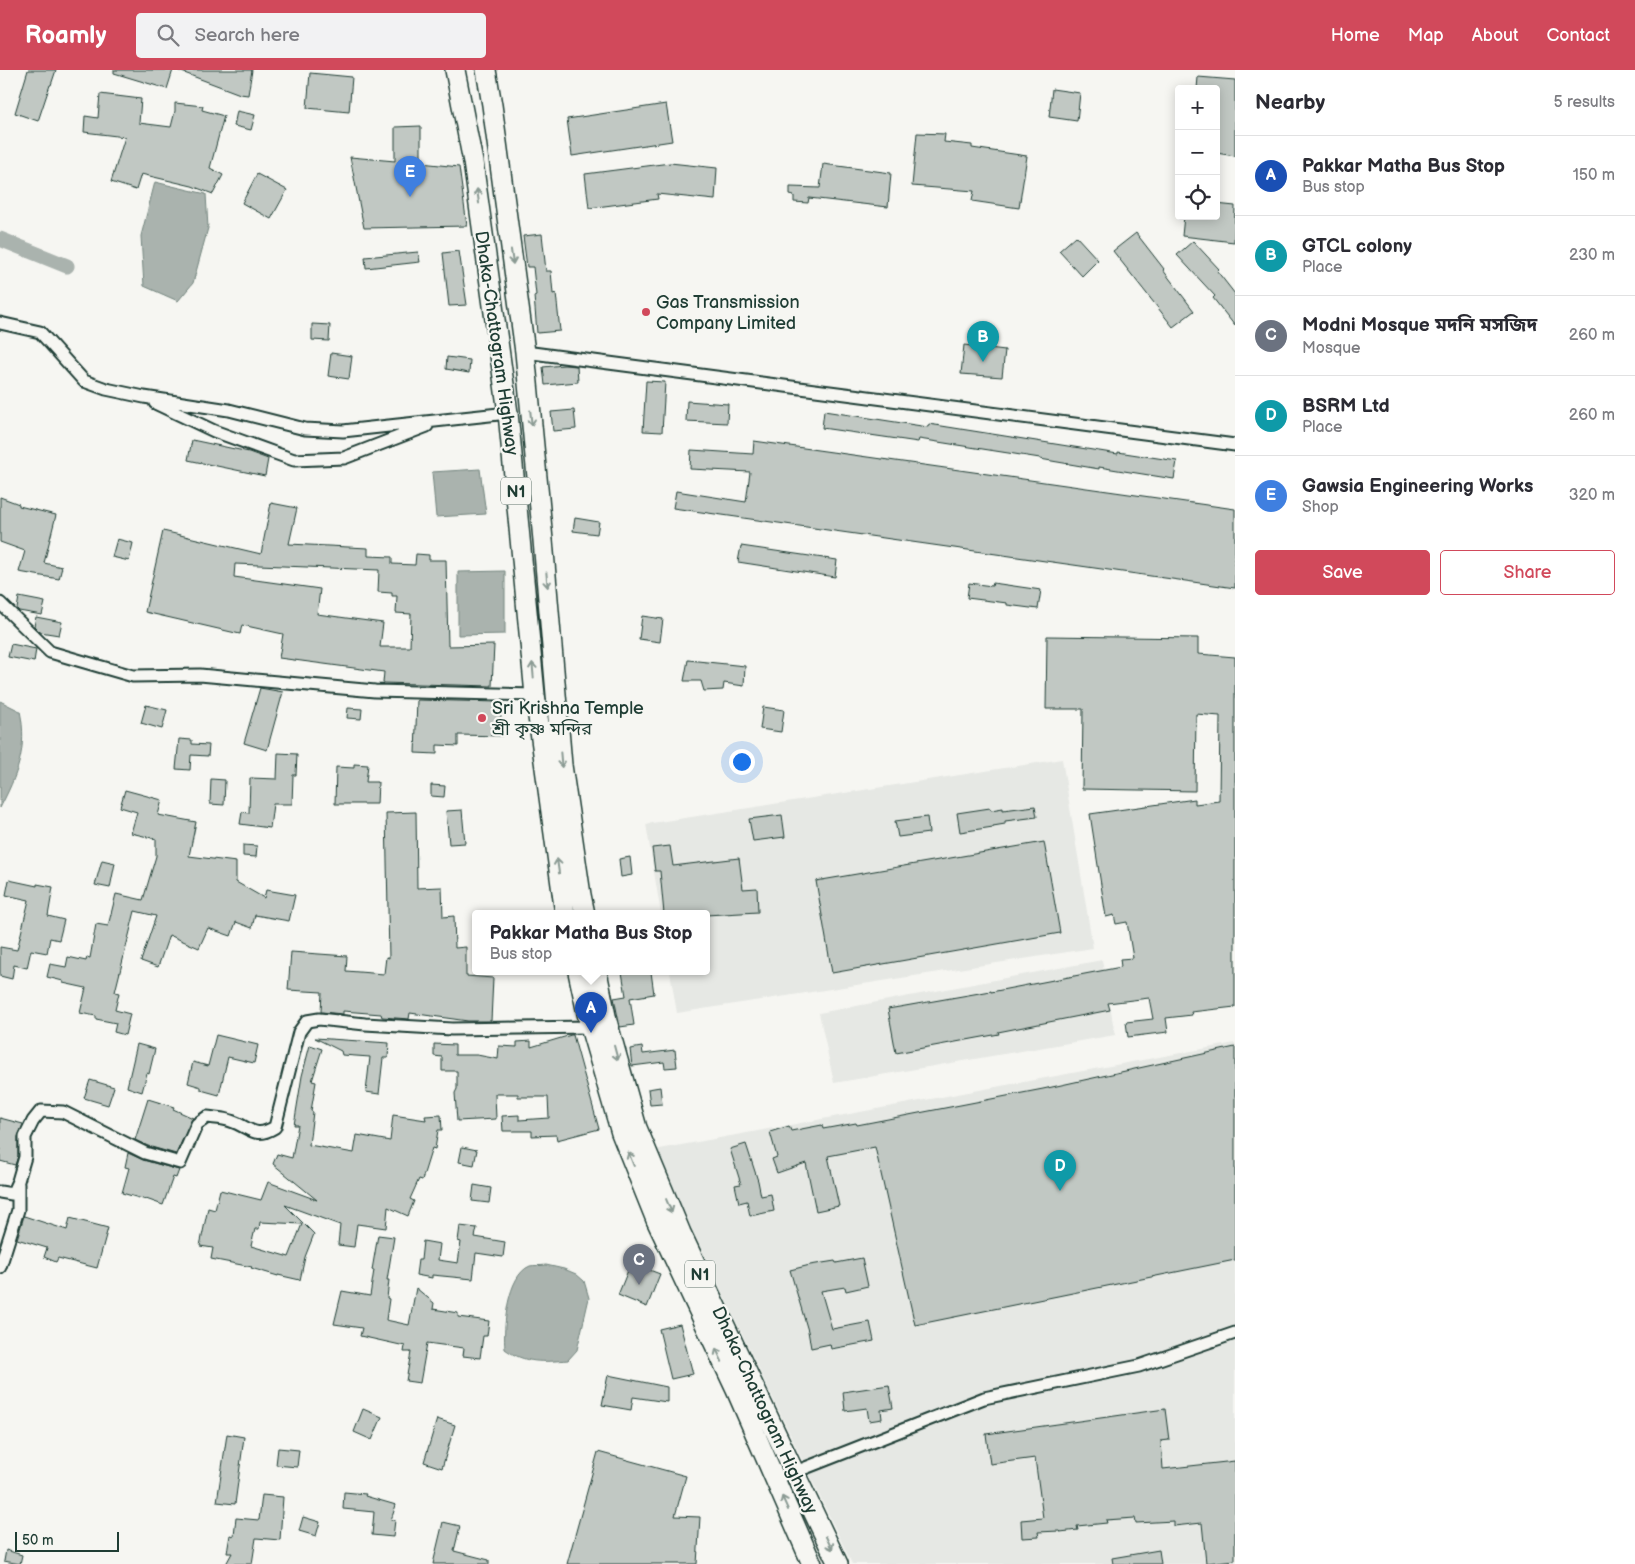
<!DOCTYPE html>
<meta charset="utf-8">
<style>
body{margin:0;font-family:"Balsamiq Sans","Noto Sans Bengali",sans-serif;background:#f2f2f3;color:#2b2b33}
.controls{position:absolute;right:15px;top:15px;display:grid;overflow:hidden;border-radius:5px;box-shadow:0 2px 12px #0003}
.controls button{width:45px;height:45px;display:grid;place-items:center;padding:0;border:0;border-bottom:1px solid #e1e1e2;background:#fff;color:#2b2b33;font:25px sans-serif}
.scale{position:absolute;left:15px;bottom:12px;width:104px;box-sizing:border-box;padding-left:5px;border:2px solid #1f3d34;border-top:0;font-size:14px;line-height:18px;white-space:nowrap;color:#1f3d34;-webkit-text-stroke:4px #f6f6f2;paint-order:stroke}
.you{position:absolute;left:741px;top:691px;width:18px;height:18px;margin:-12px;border:4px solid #fff;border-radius:50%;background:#1a73e8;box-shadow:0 0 0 8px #1a73e833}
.badge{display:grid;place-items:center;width:32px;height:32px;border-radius:50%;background:#d1495b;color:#fff;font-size:16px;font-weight:700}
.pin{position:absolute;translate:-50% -41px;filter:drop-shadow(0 1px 2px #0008)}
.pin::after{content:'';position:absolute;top:26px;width:18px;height:15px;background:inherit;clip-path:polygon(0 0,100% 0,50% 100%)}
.popup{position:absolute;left:472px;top:840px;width:238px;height:65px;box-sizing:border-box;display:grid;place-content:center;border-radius:5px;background:#fff;filter:drop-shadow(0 1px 4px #0005);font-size:16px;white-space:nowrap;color:#7c7c81}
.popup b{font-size:19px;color:#2b2b33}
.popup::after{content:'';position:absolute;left:50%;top:100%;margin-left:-10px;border:10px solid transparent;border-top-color:#fff}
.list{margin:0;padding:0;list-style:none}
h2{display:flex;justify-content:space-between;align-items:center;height:65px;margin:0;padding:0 20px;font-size:21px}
h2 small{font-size:16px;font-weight:400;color:#7c7c81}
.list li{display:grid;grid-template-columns:32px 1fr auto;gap:15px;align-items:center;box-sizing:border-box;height:80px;padding:0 20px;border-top:1px solid #e1e1e2}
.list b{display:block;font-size:19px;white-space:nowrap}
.list p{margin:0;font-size:16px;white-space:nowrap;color:#7c7c81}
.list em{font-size:16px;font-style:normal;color:#7c7c81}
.actions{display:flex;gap:10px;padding:15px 20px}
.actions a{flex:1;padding:11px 0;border:1px solid #d1495b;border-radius:5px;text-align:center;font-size:18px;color:#d1495b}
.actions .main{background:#d1495b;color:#fff}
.icon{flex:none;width:28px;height:28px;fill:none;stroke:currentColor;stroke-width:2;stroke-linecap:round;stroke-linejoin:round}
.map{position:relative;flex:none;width:1235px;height:1494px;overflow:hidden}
header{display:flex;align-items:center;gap:30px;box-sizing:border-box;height:70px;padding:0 25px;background:#d1495b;color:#fff}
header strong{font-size:24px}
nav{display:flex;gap:28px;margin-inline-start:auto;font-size:18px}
.search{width:350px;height:45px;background:#f2f2f3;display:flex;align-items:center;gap:12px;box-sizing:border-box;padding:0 18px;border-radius:5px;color:#7c7c81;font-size:19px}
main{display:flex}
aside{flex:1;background:#fff}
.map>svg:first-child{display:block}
.built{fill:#e6e8e4}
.water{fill:#aab3ae;stroke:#72847d}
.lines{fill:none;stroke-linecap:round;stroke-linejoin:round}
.canal{stroke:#aab3ae;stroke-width:15}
.building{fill:#c1c8c3;stroke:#1f3d34;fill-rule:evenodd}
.minor-casing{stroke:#1f3d34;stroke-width:15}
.trunk-casing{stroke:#1f3d34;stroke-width:22}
.minor{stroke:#f6f6f2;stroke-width:11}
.trunk{stroke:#f6f6f2;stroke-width:19}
.oneway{stroke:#8a9a93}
.poi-dot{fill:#d1495b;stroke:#f6f6f2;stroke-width:2}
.labels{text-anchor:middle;stroke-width:4.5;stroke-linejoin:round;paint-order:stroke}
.shield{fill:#f6f6f2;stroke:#60746d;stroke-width:1}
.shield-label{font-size:16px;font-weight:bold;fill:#1f3d34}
.poi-label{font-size:18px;fill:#1f3d34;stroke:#f6f6f2;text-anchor:start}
.street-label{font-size:18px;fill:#1f3d34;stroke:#f6f6f2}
</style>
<header>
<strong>Roamly</strong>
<div class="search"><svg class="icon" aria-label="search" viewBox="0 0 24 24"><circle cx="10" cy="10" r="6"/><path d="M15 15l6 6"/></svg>Search here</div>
<nav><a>Home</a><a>Map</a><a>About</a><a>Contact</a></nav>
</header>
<main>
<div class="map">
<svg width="1235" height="1494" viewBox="0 0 1235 1494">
<rect width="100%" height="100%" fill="#f6f6f2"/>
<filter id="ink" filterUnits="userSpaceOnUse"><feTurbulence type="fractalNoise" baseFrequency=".02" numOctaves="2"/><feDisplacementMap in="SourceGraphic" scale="10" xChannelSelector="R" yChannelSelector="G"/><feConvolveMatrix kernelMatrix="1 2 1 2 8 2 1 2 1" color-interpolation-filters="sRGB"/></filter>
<g filter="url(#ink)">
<path class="built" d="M1062 689 1093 878 677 943 670 902H706V844H661L646 754Z
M1102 890 1115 965 834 1013 819 943Z
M1235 973V1494H852L654 1080Z"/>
<path class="water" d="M155 112 206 124 208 158 193 213 178 231 144 216 141 166Z
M480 399 486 444 436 447 432 402Z
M505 501V564L458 565V502Z
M0 631 20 641C28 679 17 705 0 738Z
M546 1195 564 1199 576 1204 584 1211 589 1228 577 1280 568 1290C544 1292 525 1294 505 1279 503 1258 507 1205 530 1196 534 1195 541 1196 546 1195Z"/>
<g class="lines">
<path class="canal" d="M0 169 67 196"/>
</g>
<path class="building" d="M28 0H56L51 15H50L38 51 15 43Z
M114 0H173L167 19 114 3Z
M179 0H252L248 25 240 24 179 1Z
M310 3 352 7 349 42 307 38Z
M1198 7 1235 10V86L1216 83V19H1197Z
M1052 19 1080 23 1077 51 1049 47Z
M100 24 141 29 139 53 171 57 175 41V33L203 36 202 40 224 46 210 98 223 105 213 124 192 116 141 104 136 120 111 112 125 67 84 62 85 46 98 48Z
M666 34 672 71 572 86 567 49Z
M237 41 255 45 251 60 234 56Z
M421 56V93L459 97 467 156 364 158 350 87 395 91V57Z
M917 63 945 64 944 72 972 75V78L1027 86 1019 138 972 131 974 121 912 116Z
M670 93 717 98 715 130 657 124 658 129 589 138 585 104Z
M823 94 891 103 888 137 809 128 808 133 794 132V126L790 125V117L820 118Z
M257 104 287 120 271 149 242 133Z
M1216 134 1235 136 1234 172 1182 166 1184 146H1216Z
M1136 163 1164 199 1163 200 1194 241 1173 257 1113 181Z
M542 164 546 201H551L553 224 556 223 560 261 537 263 534 226 536 225 533 197H527L523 166Z
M1076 166 1098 190 1082 206 1059 181Z
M1193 171 1219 199 1217 201 1235 224V256L1213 228 1215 226 1177 185Z
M459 181 467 235 449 236 443 183Z
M418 182 420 192 366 198 365 187Z
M312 254 330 255 329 271 312 270Z
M964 275 1005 280 1002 307 961 304Z
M331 283 352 286 349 309 328 306Z
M447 287 470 290 469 303 446 299Z
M564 295 577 296 578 312 545 315 543 297Z
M646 311 665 312 662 362 643 361Z
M687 331 728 334 727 353 686 351Z
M574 340 576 359 553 361 551 342Z
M824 341 928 357 929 354 1118 384V382L1177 391 1174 409 1099 397V399L1040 389V388L919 369 918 372 822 358Z
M192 370 249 382 268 389 265 406 188 390Z
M754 371 1235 439V518L673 438 676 421 746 432 750 402 690 399 691 380 753 384Z
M0 427 19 434V436L56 445 44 493 62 497 59 509 19 502 25 481 0 472Z
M271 433 297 438 289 474 368 478V486L392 487V494L415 495 416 484 429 485V490H446L448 576 494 575 492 616 383 613 384 602 279 588 283 564 242 555 240 564 145 542 163 461 261 484ZM235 494 379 500 378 522 392 523V526H397L396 543 411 544 410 577H380L383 553 317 544 320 519 234 507Z
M575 448 599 452 597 464 573 461Z
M117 469 133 473 129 491 112 487Z
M741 476 837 490 835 507 738 492Z
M969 513 992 516 993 513 1041 520 1038 539 1007 535V533L967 528Z
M19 527 45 532 42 545 19 541 17 539Z
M642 546 663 549 660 572 639 569Z
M36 547 62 552 59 565 40 562 34 556Z
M1047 566 1198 568V584L1235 587V937L1191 942 1192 945 1166 948 1168 962 1128 967 1126 952 1153 949 1149 928 1108 933 1110 940 998 962 999 964 896 983 888 939 991 921V922L1121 897 1120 889 1133 888 1127 852 1116 854 1114 845 1106 847 1090 744 1195 729V734L1219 731 1220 646 1196 644 1195 721 1082 719 1083 639H1046Z
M11 574 36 579 34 592 8 587Z
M688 590 745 596 744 616 724 613 723 620 704 621 701 611H684Z
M260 618 283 622 267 680 244 673Z
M417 630 499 632 503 666 458 665V676L437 675V684L415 683Z
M146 635 167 640 162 659 141 653Z
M763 637 784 640 781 662 760 659Z
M348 638 362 639 361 649 347 648Z
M179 669 192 670V674L209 675 208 686 191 685 190 700 176 699Z
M278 683 297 684 296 705H293L292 734H273L270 758 240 754 242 742 249 743 250 708 277 709Z
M354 694 368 695 366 712H378L377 734H335L336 697 354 698Z
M211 709 225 710 224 735 210 734Z
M431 715 445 716 444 727 431 726Z
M125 720 162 730 158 745 196 752 189 786 236 792V812L264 828 266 820 295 825 289 851 255 845 252 858 236 852 231 866 208 858 199 878 169 865 158 897 141 891 156 846 135 841 115 922 119 923 115 940 130 944 125 965 114 962 116 953 96 949V946L80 943 86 918 63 913V911L47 907 50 894 66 897 68 887 86 891 87 887 90 888 96 854 108 856 116 824 143 830 156 786V769L131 763 137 742 120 737Z
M1035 736 1037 747 1005 751V754L993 756V757L960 762 957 743 990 738 991 740 1003 738V740Z
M462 740 465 773 449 774 446 741Z
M416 742 417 818 442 817 443 847 454 846 455 878 466 877V906L493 908 491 951H468L410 943 409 949 382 947 381 944 343 941V944L321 942 322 922 288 920 291 882 347 886 346 901 384 904 386 887 389 888 386 743Z
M782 745 785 767 753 771 749 749Z
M927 747 929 763 898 767 895 751Z
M1044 772 1060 863 832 903 816 811Z
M243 775 257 776 256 787 243 786Z
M670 776 673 796 739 788 743 819 757 818 758 842 706 845 664 844 660 801H655L652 778Z
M630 787 632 805 621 807 619 789Z
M102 790 115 793 110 818 95 815Z
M9 810 37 816V814L53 817 48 846 64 850 59 870 50 868 47 883 31 880 27 898 14 895 12 909 0 906V877L17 880 29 830 6 825Z
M622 902H651L654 924 630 928 634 955 620 957 614 928 626 926Z
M216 965 258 975 254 993 228 987 219 1025 201 1020V1017L188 1013 193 992 208 996Z
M571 965H573L599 1059 557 1070 556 1065 532 1066V1061H503L502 1046 519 1045V1050L549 1048 548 1027H518V1024H495L496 1049 457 1051 455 1023 457 1019V1001H442V987L434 986V974L455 975V985H477L498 989 499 976 517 977V972L531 971V977Z
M315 968 389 973 388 988H383L379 1024 366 1022 370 987 342 985 341 981Z
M137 974 155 979 149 1004 147 1003 142 1022 127 1017Z
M310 975 322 979 312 1011 316 1012 311 1041 313 1042 309 1075 354 1083 357 1065 390 1071 393 1045 426 1050 425 1046 441 1045 442 1060H438L435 1079 432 1078 422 1110 419 1109 410 1129 414 1131 408 1146 388 1137 386 1158 357 1154 354 1177 338 1175 340 1155 285 1135 314 1164 305 1187 300 1210 278 1205V1206L251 1198 252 1197 211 1189 213 1178 200 1176 208 1138 215 1140 220 1120 261 1130 268 1112 317 1130 273 1094 277 1084 292 1088 298 1055H294L302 1006ZM260 1152 302 1154 289 1187 251 1176 255 1159H259Z
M642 977 643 984 675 980 677 997 665 998 664 992 632 996 630 979Z
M1235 977V1190L915 1255 875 1077 828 1086 839 1136 816 1141 806 1093 777 1103 772 1089 777 1087 770 1062 789 1056 791 1061 822 1055 823 1059 856 1053 857 1055 1043 1019Z
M90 1010 114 1017 108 1035 84 1028Z
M660 1017 662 1034 650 1035 648 1019Z
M148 1029 174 1037 173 1039 193 1048 176 1084 148 1076 135 1070Z
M0 1048 23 1054 18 1067V1086L15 1095 0 1091Z
M746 1074 758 1111 761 1126 771 1124 774 1141 750 1146 747 1131 739 1133 735 1115 741 1114 730 1079Z
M462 1077 477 1080 474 1095 459 1092Z
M128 1083 143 1090 179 1100 176 1108 173 1107 163 1135 146 1129V1130L122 1123 129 1098 125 1097Z
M474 1115 491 1118 489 1133 472 1131Z
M24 1146 67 1160 70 1148 108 1158 97 1198 58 1188 56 1192 44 1187 47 1178 17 1169Z
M460 1156 477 1158 475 1167 505 1172 503 1187 476 1183 473 1209 432 1205V1208L416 1205 418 1190H421L423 1171 440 1174 438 1190 458 1193 461 1172 458 1171Z
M378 1165 394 1167 387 1210H389L387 1228 389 1229 386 1250 409 1255 416 1218 434 1233 433 1239 458 1243V1247L489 1251 487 1266H483L480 1288 463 1286 464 1278 427 1273 420 1313 406 1311 411 1282H404L405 1276 360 1266 362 1258 334 1254 342 1221 370 1226 374 1200H372Z
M862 1188 868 1216 846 1221 845 1217 821 1221 832 1259 870 1252 874 1271 831 1279 830 1274 811 1278 808 1261 790 1200 810 1195 835 1191 836 1193Z
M631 1193 660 1204 647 1237 618 1225Z
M680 1254 693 1304 671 1309 659 1259Z
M608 1305 667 1317V1332L633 1327 631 1340 602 1335Z
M889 1315 893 1338 881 1340 882 1349 869 1351 867 1338 845 1341 843 1322Z
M363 1339 382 1347 372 1370 354 1362Z
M1165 1339 1169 1370 1161 1371 1163 1399 1235 1391V1490L1206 1493 1202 1453 1174 1456V1451L1136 1453 1135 1448 1106 1450 1107 1453 1077 1456 1078 1460 1060 1462 1059 1461 1038 1462 1039 1467 1022 1468 1021 1450 1043 1448 1035 1388 990 1394 986 1364Z
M437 1349 455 1355 442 1398 424 1392Z
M227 1364 244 1367 235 1434 217 1432Z
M278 1378 299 1380 297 1397 276 1395Z
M598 1382 686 1406 675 1446 700 1447 697 1494H567Z
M344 1422 366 1424 365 1426 396 1435 391 1450H395L393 1467 372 1465 374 1442 343 1439Z
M262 1425 283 1427 280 1470 256 1468 252 1494H226L232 1483H227L230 1465 234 1466 236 1448 259 1450Z
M303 1447 320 1452 316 1466 299 1461Z
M443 1452 460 1456 454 1481 489 1490V1494H433Z
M6 1480 22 1485 20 1494 4 1491Z
M1159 1480 1161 1494H1113L1112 1488Z"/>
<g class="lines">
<defs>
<path id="minor" d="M0 253 40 262 84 311 106 319 144 327 229 340 305 359 343 361 508 343
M525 282 1235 375
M155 333 214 361 294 390 344 388 427 356
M0 533 50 582 133 606 200 605 375 621 535 625
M0 1122 12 1124 18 1111 25 1087V1067L33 1051 41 1041 63 1042 145 1083 180 1093 197 1054 207 1047C214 1048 224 1048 231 1051 250 1057 254 1070 275 1057L299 962 307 951 319 949 365 954 452 959 590 957
M0 1197 18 1140V1114
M795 1402 984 1328 1139 1296 1235 1263"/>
<path id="trunk" d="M455 0 473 92 508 343 535 625 565 844
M486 0 492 35 525 282 543 470 562 695 581 825 585 844
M578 902 590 957 621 1063 656 1150 736 1320 812 1494
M597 902 607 951 637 1058 681 1163 838 1494"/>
</defs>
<use href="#minor" class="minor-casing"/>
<use href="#trunk" class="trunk-casing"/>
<use href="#minor" class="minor"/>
<use href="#trunk" class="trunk"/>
</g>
<defs><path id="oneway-shaft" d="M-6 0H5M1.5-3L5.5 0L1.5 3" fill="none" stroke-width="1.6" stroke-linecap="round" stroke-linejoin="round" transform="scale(1.25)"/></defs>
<g class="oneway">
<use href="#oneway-shaft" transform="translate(478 126) rotate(-98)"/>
<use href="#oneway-shaft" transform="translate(512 187) rotate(82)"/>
<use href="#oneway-shaft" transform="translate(531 348) rotate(84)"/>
<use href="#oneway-shaft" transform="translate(547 510) rotate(85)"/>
<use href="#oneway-shaft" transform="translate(533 600) rotate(-95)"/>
<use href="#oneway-shaft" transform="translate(561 690) rotate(85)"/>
<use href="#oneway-shaft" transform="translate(558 796) rotate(-98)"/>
<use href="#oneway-shaft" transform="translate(616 983) rotate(75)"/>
<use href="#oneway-shaft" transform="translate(631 1089) rotate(-112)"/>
<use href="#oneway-shaft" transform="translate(669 1136) rotate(67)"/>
<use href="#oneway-shaft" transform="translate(719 1285) rotate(-115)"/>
<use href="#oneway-shaft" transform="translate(785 1433) rotate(-114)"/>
<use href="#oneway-shaft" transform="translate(829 1473) rotate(65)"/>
</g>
</g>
<g class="poi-dot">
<circle cx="646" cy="242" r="5"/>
<circle cx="482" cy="648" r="5"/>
</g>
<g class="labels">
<g class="shield">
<rect x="501" y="407.5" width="30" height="27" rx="4"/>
<rect x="685" y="1190.5" width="30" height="27" rx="4"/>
</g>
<g class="shield-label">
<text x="516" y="427">N1</text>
<text x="700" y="1210">N1</text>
</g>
<g class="poi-label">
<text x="656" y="238">Gas Transmission<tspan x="656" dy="21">Company Limited</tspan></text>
<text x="492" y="644">Sri Krishna Temple<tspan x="492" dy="21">শ্রী কৃষ্ণ মন্দির</tspan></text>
</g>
<g class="street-label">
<text transform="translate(497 273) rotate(82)" y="6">Dhaka-Chattogram Highway</text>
<text transform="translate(765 1340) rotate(65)" y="6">Dhaka-Chattogram Highway</text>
</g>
</g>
</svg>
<div class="controls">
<button>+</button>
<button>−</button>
<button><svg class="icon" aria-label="locate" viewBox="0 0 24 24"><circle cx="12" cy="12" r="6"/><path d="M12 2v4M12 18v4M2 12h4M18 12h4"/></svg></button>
</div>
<div class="scale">50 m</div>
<div class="you"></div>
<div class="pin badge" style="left:591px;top:963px;background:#1a4fb4">A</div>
<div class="popup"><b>Pakkar Matha Bus Stop</b>Bus stop</div>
<div class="pin badge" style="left:983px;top:292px;background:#0f9aa8">B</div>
<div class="pin badge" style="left:639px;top:1215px;background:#6b7280">C</div>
<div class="pin badge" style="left:1060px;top:1121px;background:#0f9aa8">D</div>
<div class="pin badge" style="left:410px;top:127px;background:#3f7fe0">E</div>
</div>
<aside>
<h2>Nearby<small>5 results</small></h2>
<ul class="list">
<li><span class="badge" style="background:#1a4fb4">A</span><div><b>Pakkar Matha Bus Stop</b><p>Bus stop</p></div><em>150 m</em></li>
<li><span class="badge" style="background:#0f9aa8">B</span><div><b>GTCL colony</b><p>Place</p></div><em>230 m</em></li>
<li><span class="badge" style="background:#6b7280">C</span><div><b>Modni Mosque মদনি মসজিদ</b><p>Mosque</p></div><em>260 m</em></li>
<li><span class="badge" style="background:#0f9aa8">D</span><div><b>BSRM Ltd</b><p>Place</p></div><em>260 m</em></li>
<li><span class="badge" style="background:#3f7fe0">E</span><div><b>Gawsia Engineering Works</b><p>Shop</p></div><em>320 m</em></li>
</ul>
<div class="actions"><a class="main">Save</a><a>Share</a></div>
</aside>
</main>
